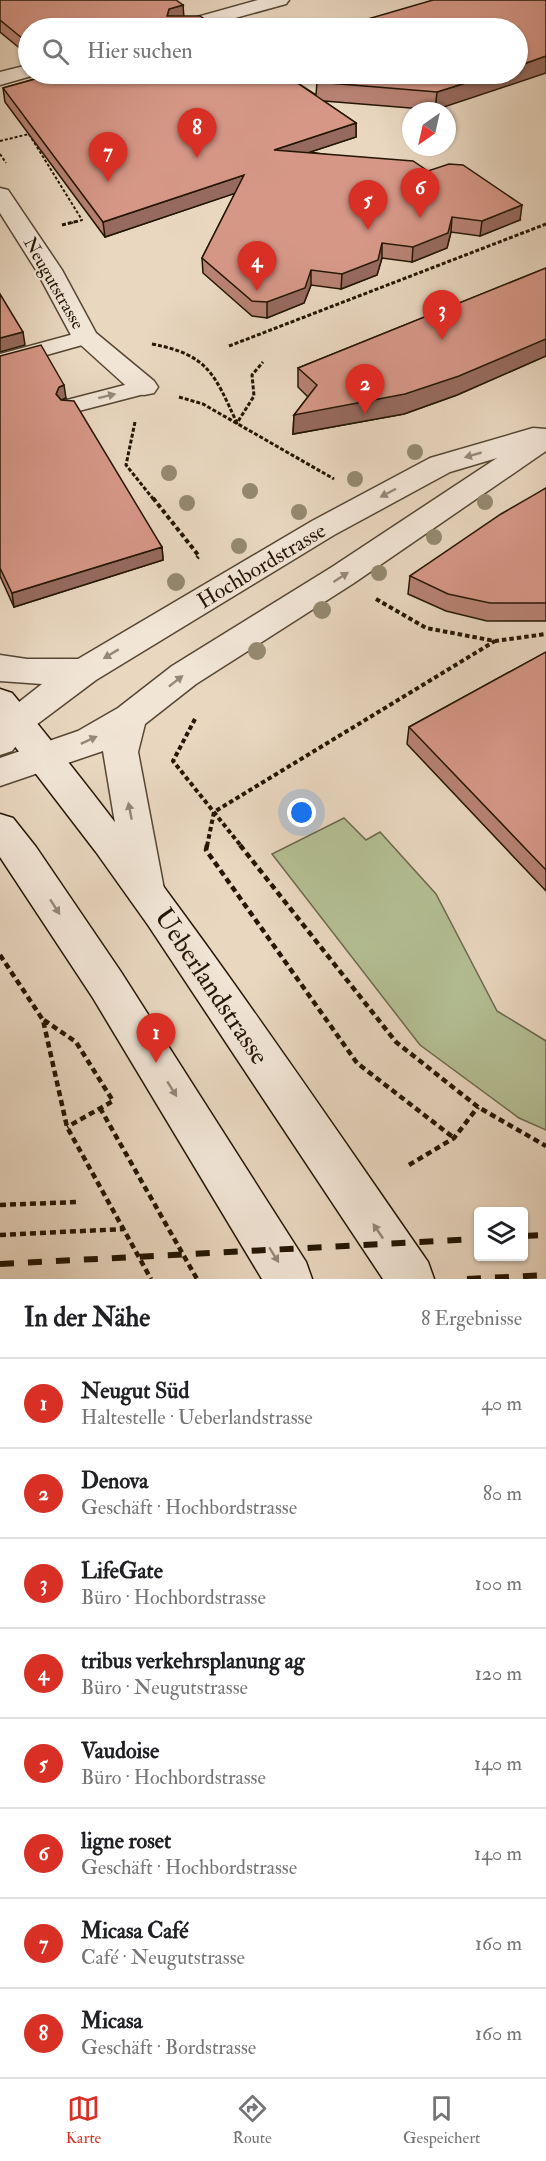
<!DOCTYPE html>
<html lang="de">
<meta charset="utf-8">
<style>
body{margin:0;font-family:"IM FELL Double Pica",serif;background:#f2f2f2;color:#202124}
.controls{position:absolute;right:18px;bottom:18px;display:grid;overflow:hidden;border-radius:6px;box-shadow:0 2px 4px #0004}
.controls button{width:54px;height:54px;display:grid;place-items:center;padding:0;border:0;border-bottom:2px solid #e0e0e0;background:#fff;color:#202124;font:30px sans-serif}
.compass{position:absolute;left:402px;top:102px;width:54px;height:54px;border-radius:50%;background:#fff;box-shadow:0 2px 4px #0004;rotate:214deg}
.you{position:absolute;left:302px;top:813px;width:21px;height:21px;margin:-15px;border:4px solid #fff;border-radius:50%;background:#1a73e8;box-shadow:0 0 0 9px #1a73e833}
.badge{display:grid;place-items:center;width:39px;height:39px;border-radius:50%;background:#d93025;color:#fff;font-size:20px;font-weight:700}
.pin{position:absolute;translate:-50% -50px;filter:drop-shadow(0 2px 3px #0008)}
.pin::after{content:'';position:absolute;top:32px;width:21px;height:18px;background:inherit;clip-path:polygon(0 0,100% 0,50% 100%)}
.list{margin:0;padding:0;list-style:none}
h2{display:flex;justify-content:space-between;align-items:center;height:78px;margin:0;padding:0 24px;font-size:26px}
h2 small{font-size:20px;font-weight:400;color:#757577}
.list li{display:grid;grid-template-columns:39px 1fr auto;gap:18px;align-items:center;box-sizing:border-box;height:90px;padding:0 24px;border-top:2px solid #e0e0e0}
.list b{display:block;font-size:22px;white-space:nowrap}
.list p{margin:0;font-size:20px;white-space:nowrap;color:#757577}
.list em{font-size:20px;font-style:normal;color:#757577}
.icon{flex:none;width:33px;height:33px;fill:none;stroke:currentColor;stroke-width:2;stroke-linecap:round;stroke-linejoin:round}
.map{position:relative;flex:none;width:546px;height:1279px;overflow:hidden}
.search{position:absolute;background:#fff;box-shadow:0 2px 4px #0004;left:18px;right:18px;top:18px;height:66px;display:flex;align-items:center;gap:15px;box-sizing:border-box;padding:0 21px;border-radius:33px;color:#757577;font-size:22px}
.sheet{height:798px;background:#fff}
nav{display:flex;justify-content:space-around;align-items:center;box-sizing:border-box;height:84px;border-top:2px solid #e0e0e0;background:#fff;font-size:16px;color:#757577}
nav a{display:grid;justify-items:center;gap:3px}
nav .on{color:#d93025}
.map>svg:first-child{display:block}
.green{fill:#b4bf94;stroke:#6c6a4c;stroke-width:1.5}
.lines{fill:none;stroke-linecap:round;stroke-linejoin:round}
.lane-casing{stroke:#554633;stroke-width:3}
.street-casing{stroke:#554633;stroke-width:3}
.secondary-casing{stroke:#241604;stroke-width:3}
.path-far3{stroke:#241604;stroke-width:2;stroke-dasharray:3 2;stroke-linecap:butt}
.path-far2{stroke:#241604;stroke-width:3;stroke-dasharray:4 2;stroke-linecap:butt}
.path-far1{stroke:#241604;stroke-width:4;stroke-dasharray:4.5 3;stroke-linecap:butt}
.path{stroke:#241604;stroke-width:4.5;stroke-dasharray:6 4;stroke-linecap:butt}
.lane{fill:#f1e5d6;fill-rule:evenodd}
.street{fill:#f1e5d6;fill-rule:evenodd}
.secondary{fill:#f1e5d6;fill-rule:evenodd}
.rail{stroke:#241604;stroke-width:6;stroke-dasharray:14 14;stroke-linecap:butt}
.tree{fill:#948970}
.wall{fill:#b88274;stroke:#241604;stroke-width:1.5}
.shaded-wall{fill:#966a5e;stroke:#241604;stroke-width:1.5}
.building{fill:#d69787;stroke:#241604;stroke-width:1.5}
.oneway{fill:#958878}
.labels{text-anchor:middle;stroke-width:4.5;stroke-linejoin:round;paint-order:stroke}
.far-street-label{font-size:18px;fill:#241604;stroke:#f1e5d6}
.street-label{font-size:22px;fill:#241604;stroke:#f1e5d6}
.near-street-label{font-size:27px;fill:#241604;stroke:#f1e5d6}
</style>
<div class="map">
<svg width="546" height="1279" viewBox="0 0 546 1279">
<rect width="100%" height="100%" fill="#e9d7c0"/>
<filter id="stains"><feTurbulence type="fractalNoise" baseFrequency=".00333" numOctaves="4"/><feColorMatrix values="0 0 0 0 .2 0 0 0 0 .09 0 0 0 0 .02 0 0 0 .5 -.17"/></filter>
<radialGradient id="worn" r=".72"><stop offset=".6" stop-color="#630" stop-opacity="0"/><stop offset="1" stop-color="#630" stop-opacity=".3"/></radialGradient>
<path class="green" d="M344 818 366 840 380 832 436 894 497 1011 546 1041V1130L519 1118 420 1045 272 854Z"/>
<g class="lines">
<defs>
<path id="lane" d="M85 331 93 332 96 337 93 342 0 368V354Z
M144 380 152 382 155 387 152 392 71 413 63 411 60 406 63 401Z"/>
<path id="street" d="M258 0H289L286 4 199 28H169L172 24Z
M28 65V74H37L35 75 0 85V72Z
M0 188 8 190 62 270 96 333 154 381 158 387 154 393 144 395 134 393 72 337 36 270 0 213Z
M533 428 546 429V451L354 583 196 684 145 724 138 752 164 889 159 901 145 905 131 901 126 889 103 751 0 786V758L78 731 118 708 172 666 332 567 497 458 450 472 334 535 96 680 28 731 12 751 0 755V717L42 684 0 681V655L27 659H78L312 521 430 458Z"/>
<path id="secondary" d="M0 689 12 693C163 874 294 1069 428 1262L434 1279H383L148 925 96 852 0 727Z
M0 814 13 818 36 847 121 972 306 1262 312 1279H262L93 998 0 857Z"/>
</defs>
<use href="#lane" class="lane-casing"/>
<use href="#street" class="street-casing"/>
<use href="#secondary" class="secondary-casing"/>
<path class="path-far3" d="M0 141 29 134 82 220 72 223
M0 154 6 163"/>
<path class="path-far2" d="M62 225 78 221
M152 344C209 355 214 374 237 423L254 396 252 375 263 362
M229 346 546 224
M179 397 203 404 334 479
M135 422 126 465 154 500"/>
<path class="path-far1" d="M153 498 199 556 197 558
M376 599 426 628 495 641 546 634
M195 719 173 761 241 846
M207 846 214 812 495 641"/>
<path class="path" d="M207 845 206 850 357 1063 454 1138
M240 845 396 1042 478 1107 546 1146
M0 955 43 1020 67 1127 151 1279
M44 1020 76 1042 113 1101 67 1127
M100 1108 197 1279
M409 1165 454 1138 478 1107
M0 1205 76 1202
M0 1235 124 1229"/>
<use href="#lane" class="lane"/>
<use href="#street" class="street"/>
<use href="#secondary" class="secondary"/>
<path class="rail" d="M524 1236 546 1235
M0 1264 478 1239
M467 1279 546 1275"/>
</g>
<g class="tree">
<circle cx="415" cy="452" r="8"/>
<circle cx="169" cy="473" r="8"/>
<circle cx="355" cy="479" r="8"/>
<circle cx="250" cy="491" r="8"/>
<circle cx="485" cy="502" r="8"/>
<circle cx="187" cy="503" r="8"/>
<circle cx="299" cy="512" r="8"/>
<circle cx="434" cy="537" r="8"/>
<circle cx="239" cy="546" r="8"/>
<circle cx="379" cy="573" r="8"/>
<circle cx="176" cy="582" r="9"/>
<circle cx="322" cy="610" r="9"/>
<circle cx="257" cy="651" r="9"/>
</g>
<path class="wall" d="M0 0 183 5V16L28 28V55L0 32Z
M546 0 435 110 324 101 356 123V137L310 152 428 171 520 220 480 236 451 232 447 248 412 262 382 258 377 275 341 289 311 285 304 303 267 318 252 316 203 273 202 258 235 193 105 237 5 102 3 88 52 74H284L316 95 317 82Z
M546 268V356L457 395 404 414 293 434 294 415 308 397 298 387V368Z
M0 356 66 398 61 400 162 547 163 560 14 607 0 576Z
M546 488V621H487L446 611 408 594 410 576Z
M546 652V891L407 744 409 727Z"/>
<path class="shaded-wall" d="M183 5 184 18 167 16 169 9Z
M546 56V73L435 110 437 92 494 74H518V66Z
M356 123V137L274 164V150Z
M244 175 245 190 105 237 103 222Z
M522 205 520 220 480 236 482 221Z
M452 217 451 232 447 248 412 262 413 247Z
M382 243V258L377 275 341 289 342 274Z
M311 270V285L304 303 267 318V302Z
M23 332 25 345 0 352V338Z
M546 339V356L457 395 404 414 293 434 294 415Z
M64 385 66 398 61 400 56 394 59 387Z
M162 547 163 560 14 607 12 593Z"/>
<path class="building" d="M0 0H176L183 5 169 9 167 16H200L218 28H28V43L0 20Z
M433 0H546V56L518 66V28H337Z
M53 74H284L356 123 274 150 413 161 428 171 449 164 463 165 522 205 482 221 452 217 448 233 413 247 382 243 378 260 342 274 311 270 305 288 267 302 252 301 202 258 244 175 103 222 3 88Z
M320 74H494L437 92 317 82Z
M546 268V339L459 376 405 394 294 415 317 385 298 368Z
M0 294 23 332 0 338Z
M41 345 64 385 59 387 56 394 61 400 74 401 162 547 12 593 0 568V356Z
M546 488V603H490L448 594 410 576 501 514Z
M546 652V870L409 727Z"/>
<defs><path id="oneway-solid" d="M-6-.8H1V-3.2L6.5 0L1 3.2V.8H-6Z" transform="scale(1.5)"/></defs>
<g class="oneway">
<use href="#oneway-solid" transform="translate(107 396) rotate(-14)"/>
<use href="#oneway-solid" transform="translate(473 455) rotate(164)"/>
<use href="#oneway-solid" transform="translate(388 493) rotate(152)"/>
<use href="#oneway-solid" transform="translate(341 577) rotate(-33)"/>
<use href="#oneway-solid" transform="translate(111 654) rotate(149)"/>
<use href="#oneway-solid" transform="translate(176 681) rotate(-38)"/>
<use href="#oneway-solid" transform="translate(89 740) rotate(-25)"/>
<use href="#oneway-solid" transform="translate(130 811) rotate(-101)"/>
<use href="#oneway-solid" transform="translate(55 907) rotate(57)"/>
<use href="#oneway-solid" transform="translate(172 1089) rotate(58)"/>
<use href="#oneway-solid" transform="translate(378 1231) rotate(-124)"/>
<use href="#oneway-solid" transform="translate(274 1255) rotate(58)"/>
</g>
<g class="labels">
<g class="far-street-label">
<text transform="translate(54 283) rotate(60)" y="6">Neugutstrasse</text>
</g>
<g class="street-label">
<text transform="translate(261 565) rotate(-31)" y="8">Hochbordstrasse</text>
</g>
<g class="near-street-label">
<text transform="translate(212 986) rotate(56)" y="9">Ueberlandstrasse</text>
</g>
</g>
<rect width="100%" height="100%" filter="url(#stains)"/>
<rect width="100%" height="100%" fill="url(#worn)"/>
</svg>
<div class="controls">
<button><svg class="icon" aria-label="layers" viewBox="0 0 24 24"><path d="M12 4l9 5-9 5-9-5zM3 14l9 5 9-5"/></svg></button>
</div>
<svg class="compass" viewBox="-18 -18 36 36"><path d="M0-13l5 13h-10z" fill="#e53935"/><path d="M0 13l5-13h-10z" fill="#757577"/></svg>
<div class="you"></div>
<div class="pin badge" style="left:156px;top:1063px">1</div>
<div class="pin badge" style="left:365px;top:414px">2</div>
<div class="pin badge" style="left:442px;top:340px">3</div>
<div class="pin badge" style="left:257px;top:291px">4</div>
<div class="pin badge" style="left:368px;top:230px">5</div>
<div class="pin badge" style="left:420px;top:218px">6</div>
<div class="pin badge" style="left:108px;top:182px">7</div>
<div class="pin badge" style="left:197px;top:158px">8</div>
<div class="search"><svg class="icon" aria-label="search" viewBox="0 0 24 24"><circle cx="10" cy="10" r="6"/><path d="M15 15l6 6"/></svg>Hier suchen</div>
</div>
<section class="sheet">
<h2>In der Nähe<small>8 Ergebnisse</small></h2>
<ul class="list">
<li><span class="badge">1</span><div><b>Neugut Süd</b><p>Haltestelle · Ueberlandstrasse</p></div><em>40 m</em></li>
<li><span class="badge">2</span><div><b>Denova</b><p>Geschäft · Hochbordstrasse</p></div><em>80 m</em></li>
<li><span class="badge">3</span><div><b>LifeGate</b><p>Büro · Hochbordstrasse</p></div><em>100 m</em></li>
<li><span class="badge">4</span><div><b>tribus verkehrsplanung ag</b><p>Büro · Neugutstrasse</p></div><em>120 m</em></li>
<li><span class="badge">5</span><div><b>Vaudoise</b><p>Büro · Hochbordstrasse</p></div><em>140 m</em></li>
<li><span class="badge">6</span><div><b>ligne roset</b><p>Geschäft · Hochbordstrasse</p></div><em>140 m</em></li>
<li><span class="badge">7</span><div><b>Micasa Café</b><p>Café · Neugutstrasse</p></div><em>160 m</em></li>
<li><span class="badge">8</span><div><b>Micasa</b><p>Geschäft · Bordstrasse</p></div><em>160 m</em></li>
</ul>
</section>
<nav>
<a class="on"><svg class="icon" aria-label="map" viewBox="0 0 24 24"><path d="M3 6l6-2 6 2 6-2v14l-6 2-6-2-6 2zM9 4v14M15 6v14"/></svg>Karte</a>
<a><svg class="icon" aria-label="directions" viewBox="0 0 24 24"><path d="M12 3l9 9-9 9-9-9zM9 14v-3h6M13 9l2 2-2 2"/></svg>Route</a>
<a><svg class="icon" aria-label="saved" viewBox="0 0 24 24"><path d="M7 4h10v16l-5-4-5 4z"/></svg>Gespeichert</a>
</nav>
